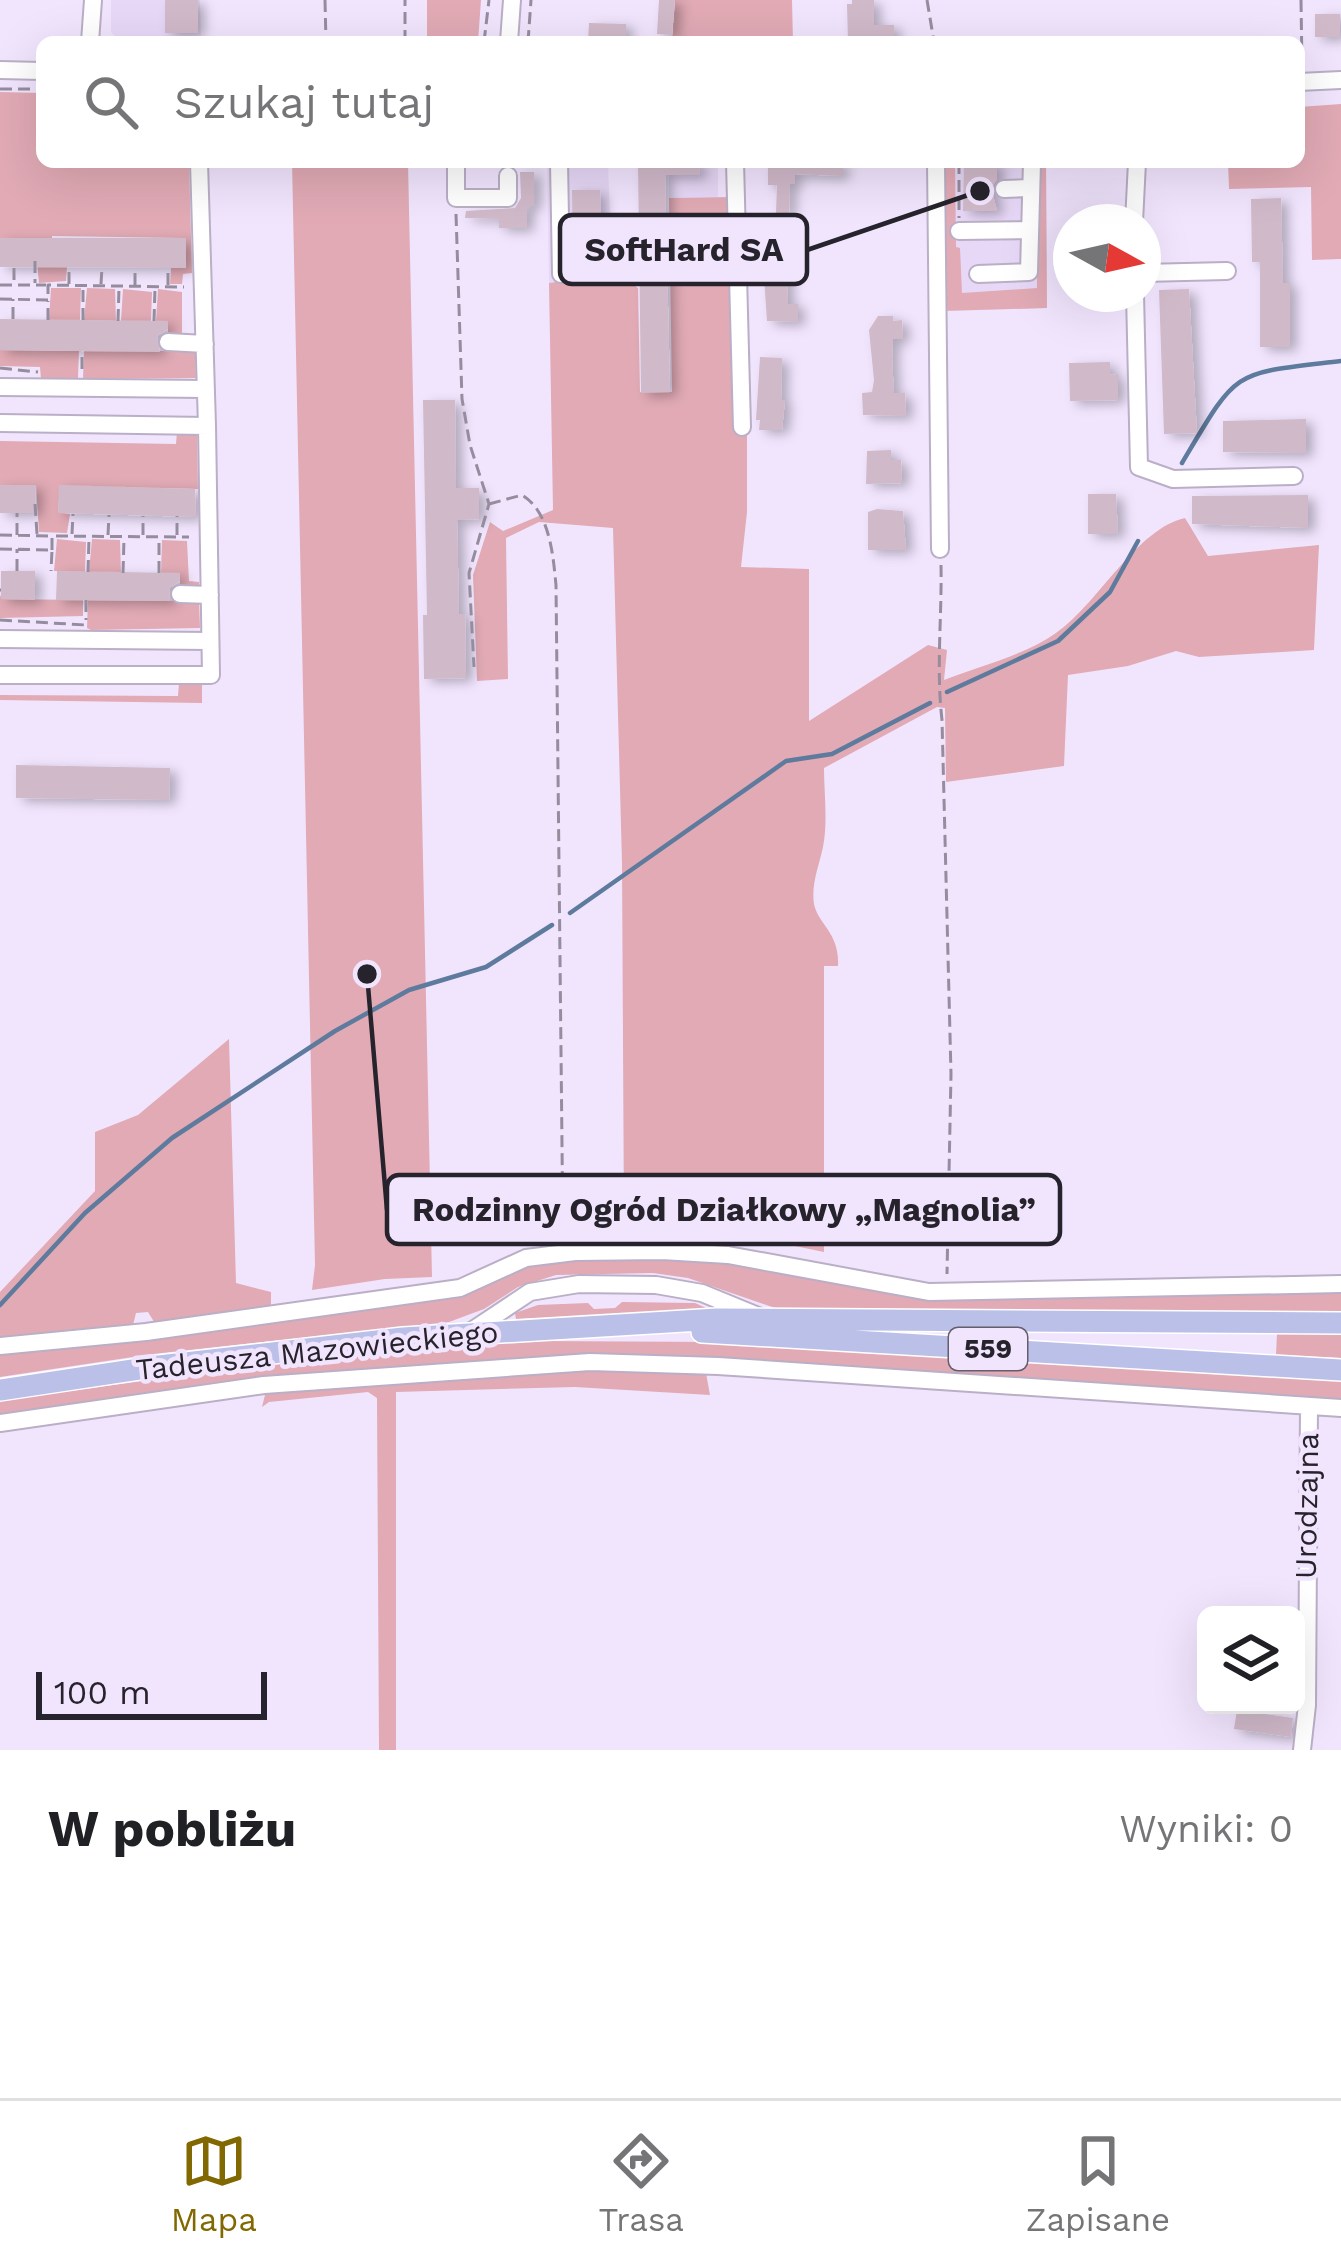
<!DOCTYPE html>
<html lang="pl">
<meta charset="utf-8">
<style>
body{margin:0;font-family:"Work Sans",sans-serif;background:#f2f2f2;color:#202124}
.controls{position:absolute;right:36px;bottom:36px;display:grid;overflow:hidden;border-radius:18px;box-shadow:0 12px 48px #0002}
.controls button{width:108px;height:108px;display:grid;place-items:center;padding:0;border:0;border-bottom:3px solid #e0e0e0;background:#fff;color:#202124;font:60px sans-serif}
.compass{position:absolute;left:1053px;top:204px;width:108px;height:108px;border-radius:50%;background:#fff;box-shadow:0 12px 48px #0002;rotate:98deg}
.scale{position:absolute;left:36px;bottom:30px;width:231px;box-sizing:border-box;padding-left:12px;border:6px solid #27232c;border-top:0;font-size:33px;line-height:42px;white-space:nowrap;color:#27232c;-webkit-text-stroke:9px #f1e5fe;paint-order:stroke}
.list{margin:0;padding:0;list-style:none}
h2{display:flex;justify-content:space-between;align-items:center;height:156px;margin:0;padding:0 48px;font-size:51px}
h2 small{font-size:39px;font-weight:400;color:#757577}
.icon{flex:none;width:66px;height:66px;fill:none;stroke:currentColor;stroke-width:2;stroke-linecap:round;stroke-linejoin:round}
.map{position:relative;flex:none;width:1341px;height:1750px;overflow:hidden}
.search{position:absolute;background:#fff;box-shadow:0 12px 48px #0002;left:36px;right:36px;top:36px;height:132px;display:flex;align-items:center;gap:30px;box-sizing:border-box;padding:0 42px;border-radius:18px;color:#757577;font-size:45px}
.sheet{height:348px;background:#fff}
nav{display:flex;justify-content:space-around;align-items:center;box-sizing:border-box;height:168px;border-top:3px solid #e0e0e0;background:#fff;font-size:33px;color:#757577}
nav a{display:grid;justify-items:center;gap:6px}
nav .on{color:#826800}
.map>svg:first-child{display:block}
.built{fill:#e7d8f7}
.green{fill:#e1aab5}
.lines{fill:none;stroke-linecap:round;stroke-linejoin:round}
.stream{stroke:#5e7b9d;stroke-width:4.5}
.building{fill:#d0b9c9;filter:url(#shadow)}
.minor-casing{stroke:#baafc6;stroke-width:20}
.major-casing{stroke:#fff;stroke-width:24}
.path{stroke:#958d9e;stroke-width:3;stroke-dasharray:12 6;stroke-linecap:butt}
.minor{stroke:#fff;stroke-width:16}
.major{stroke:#bbc0e9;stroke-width:21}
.labels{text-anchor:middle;stroke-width:9;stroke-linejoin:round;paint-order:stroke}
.shield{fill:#f1e5fe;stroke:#645d6b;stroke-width:3}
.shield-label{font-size:27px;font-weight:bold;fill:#27232c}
.street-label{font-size:30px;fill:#27232c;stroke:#f1e5fe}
.leader{fill:none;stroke:#27232c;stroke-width:4.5}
.callout-dot{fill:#27232c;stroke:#f1e5fe;stroke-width:4.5}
.callout{fill:#f1e5fe;stroke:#27232c;stroke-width:4.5}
.callout-label{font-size:33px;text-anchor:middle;font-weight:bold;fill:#27232c}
</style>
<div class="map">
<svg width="1341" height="1750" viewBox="0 0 1341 1750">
<defs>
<filter id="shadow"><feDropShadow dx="7" dy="4" stdDeviation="6" flood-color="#0004"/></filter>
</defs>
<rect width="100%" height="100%" fill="#f1e5fe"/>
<path class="built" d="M111 0H200L201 42H120L111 32Z
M547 162H608L612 276 549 283Z
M669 162H718V197L669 198Z
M947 162H1046L1047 308 950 311Z"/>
<path class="green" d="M427 0H481L478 42H427Z
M675 0H792L793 42H672Z
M0 92 42 93V162H189L192 273 183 274 182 284H170L171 268 186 267 185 238 52 236 51 266 67 267 66 281 39 283 35 239 0 238Z
M1341 104V259L1312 260 1311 187 1229 189 1228 162H1299V107Z
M292 162H408L432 1277 385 1279 312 1290 315 1265Z
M940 162H955L956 247 960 248 962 293 1037 288V178L1038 162H1046L1047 308 941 311Z
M732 197 739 436 747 435V512L741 567 809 569V721L928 645 947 650 944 680C980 666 1025 655 1056 633 1099 603 1136 529 1185 518L1208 556 1319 545 1314 650 1199 657 1176 651 1128 666 1068 675 1064 766 946 782 945 708 937 707 824 768C824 793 828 822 823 847 819 866 811 884 814 904 818 924 840 933 838 966H824V1252L707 1228 624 1224 622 863 613 528 539 522 506 538 508 679 477 681 473 575 490 522 503 531 553 510 549 283 619 273 638 288 640 392H672L669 198Z
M51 288H81L80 320H49Z
M87 288 115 289 116 321 84 320Z
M123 289 152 292 151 321H121Z
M158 289 182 292V334L168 333V322L156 321Z
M0 350 79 351 78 378 41 379 40 367 0 366Z
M84 351H195L196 378 83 379Z
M177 431 197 432 198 489 60 486 58 512 70 514 67 533 39 532 36 485H0V441L176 444Z
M57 539 86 542 85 572 54 571Z
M92 539 120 540 121 573 89 572Z
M162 540 187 541 189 581 199 582V587H180V574L161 573Z
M0 595 2 599 83 600V616L0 618Z
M88 600 199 601 200 628 91 630 87 628Z
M179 683H202V703L0 700V695L178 696Z
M229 1039 236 1283 271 1292V1306L156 1325 148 1312 136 1313 132 1329 0 1340V1292L95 1191V1132L138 1115Z
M660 1257 725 1261 905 1295 1341 1289V1313L781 1310 688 1278 653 1273 556 1275 518 1287 484 1309 449 1322 153 1354 0 1377V1353L193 1333 516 1269 549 1258Z
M622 1302 695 1303 715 1312 516 1319 515 1313 538 1305 588 1303 594 1309 615 1308Z
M1277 1333H1341V1358L1276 1355Z
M538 1341 715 1342 1341 1379V1402L589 1357 321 1372 0 1417V1401C180 1375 357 1351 538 1341Z
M557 1370 706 1373 710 1395 575 1387 396 1392V1750H379L377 1398 368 1392 269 1402 262 1407 266 1391Z"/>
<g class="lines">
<path class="stream" d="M1182 463C1239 367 1231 374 1341 361
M947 692 1058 641 1110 592 1138 541
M570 913 786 761 832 754 930 703
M0 1305 85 1213 172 1138 335 1031 409 990 486 967 552 925"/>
</g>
<path class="building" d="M165 0H198V33H165Z
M659 0H675L672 35 657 34Z
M852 0H874V25H894V42H848L847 4H852Z
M1315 14H1340V37H1315Z
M589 23 626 24V42H588Z
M638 162H699L700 175H665L670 392 641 393Z
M768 162H842V176L795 174V184H790L789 214 776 213 777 185H768Z
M964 162H997V179L991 188 997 211H963Z
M520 172H534V206H527V228H499V219L465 218 466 211 515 208 521 198Z
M572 190H600L601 251H573Z
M1281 198 1283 283H1290V347H1260V262H1252L1251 199Z
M0 238H186V268L0 267Z
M763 262H786L788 304H798V322L767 321Z
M1189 289 1197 433 1164 434 1159 290Z
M878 316H893V321L902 320 903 339H893L892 359 894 393H905L906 416 863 415 862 393 872 392 874 380 869 330Z
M0 319 168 321V329L157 336 160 352 0 350Z
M760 357 782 358 781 400H785L782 430H759L760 420H756Z
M1110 362V375L1118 374V400L1070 401 1069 363Z
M423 400H455L456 488H479V519L457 520 459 614H465L466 678 424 679 423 615H427Z
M1306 419V453L1223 452V421Z
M891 450V460H901L902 483 866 484 867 451Z
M0 485H36L35 513H0Z
M59 485 195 489 196 517 58 513Z
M1088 494H1116L1118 534H1088Z
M1308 495V528L1192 524V496Z
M877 509 903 511 906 550H868V512Z
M1 571H35V600L1 599Z
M57 571 180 573V581L169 588 170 601 56 600Z
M16 765 170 768 169 800 16 798Z
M1237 1710 1293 1718 1291 1737 1234 1729Z"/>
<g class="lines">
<defs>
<path id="minor" d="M90 42 93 0
M509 42 512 0
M0 70 42 71
M1299 82 1341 80
M456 162V198H508V176
M559 162 561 274
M735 162 742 427
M936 162 940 549
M1004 189 1029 188
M1134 222 1137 162
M959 231 1029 230
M1143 273 1227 271
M978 274 1029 272 1032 162
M1135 294 1139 467 1173 479 1294 476
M168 342 205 344
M0 387 206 389
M0 423 207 426 199 162
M180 594 210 595
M0 639 210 641
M0 675H211L207 426
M467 1334 530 1292 579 1284 656 1285 702 1293 758 1316
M0 1346 146 1332 460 1288 526 1258 575 1252 662 1251 728 1255 929 1292 1341 1284
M0 1423 264 1385 590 1362 718 1366 1341 1408
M1302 1750 1307 1705 1309 1406"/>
<path id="major" d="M702 1332 1341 1370
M0 1390 159 1366 403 1338 717 1319 1341 1323"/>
</defs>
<use href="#minor" class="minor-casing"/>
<use href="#major" class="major-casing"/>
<path class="path" d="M325 0 326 42
M927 0 934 42
M1301 0 1302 68
M405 42V0
M484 42 489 0
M528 42 531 0
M0 89H42
M959 162V218
M456 214 462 399 470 445 489 504 469 573 474 667
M35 261V283
M14 268V283
M69 284V267
M101 284 102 267
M0 285H46
M135 285V267
M168 285V268
M0 299 48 300V285L184 287
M13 319V299
M48 320V301
M83 320V288
M118 321 119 288
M154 321 155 288
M0 368 38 372
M82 369V351
M35 504 37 534
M489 504 522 495C550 512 553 555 556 585L563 1239
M72 534 73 514
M0 535 50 536
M17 535V513
M108 535 109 515
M143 535V516
M177 535V516
M0 549 52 550 51 571
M52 550V536L189 537
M941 565C942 617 936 668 942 720L951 1074 947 1274
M17 571V549
M88 572 89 538
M123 573 124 539
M159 573V539
M0 590H1
M86 600V620
M0 620 86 625"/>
<use href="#minor" class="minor"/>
<use href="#major" class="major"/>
</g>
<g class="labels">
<rect class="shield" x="949" y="1328" width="78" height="42" rx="9"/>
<g class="shield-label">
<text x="988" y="1358">559</text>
</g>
<g class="street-label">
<text transform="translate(317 1351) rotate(-6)" y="10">Tadeusza Mazowieckiego</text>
<text transform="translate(1307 1506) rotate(-89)" y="10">Urodzajna</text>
</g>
</g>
<path class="leader" d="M980 191L807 250M367 974L387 1210"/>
<g class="callout-dot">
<circle cx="980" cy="191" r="12"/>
<circle cx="367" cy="974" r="12"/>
</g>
<g class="callout">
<rect x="560" y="215" width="247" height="69" rx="12"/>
<rect x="387" y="1175" width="673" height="69" rx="12"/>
</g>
<g class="callout-label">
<text x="684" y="261">SoftHard SA</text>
<text x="724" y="1221">Rodzinny Ogród Działkowy „Magnolia”</text>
</g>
</svg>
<div class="controls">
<button><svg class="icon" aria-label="layers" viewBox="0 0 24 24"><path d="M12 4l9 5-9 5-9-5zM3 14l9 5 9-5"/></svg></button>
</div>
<svg class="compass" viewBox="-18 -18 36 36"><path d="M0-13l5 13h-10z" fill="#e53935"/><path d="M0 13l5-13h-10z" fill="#757577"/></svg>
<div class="scale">100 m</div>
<div class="search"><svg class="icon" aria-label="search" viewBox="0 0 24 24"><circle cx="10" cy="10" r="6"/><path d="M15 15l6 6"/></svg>Szukaj tutaj</div>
</div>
<section class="sheet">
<h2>W pobliżu<small>Wyniki: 0</small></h2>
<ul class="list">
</ul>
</section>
<nav>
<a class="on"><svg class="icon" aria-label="map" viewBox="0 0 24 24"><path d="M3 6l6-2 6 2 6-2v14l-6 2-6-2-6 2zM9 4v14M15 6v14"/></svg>Mapa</a>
<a><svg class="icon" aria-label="directions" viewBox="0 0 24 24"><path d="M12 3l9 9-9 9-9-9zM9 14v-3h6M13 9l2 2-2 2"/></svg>Trasa</a>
<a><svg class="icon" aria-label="saved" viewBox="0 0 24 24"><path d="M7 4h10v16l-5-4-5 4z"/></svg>Zapisane</a>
</nav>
